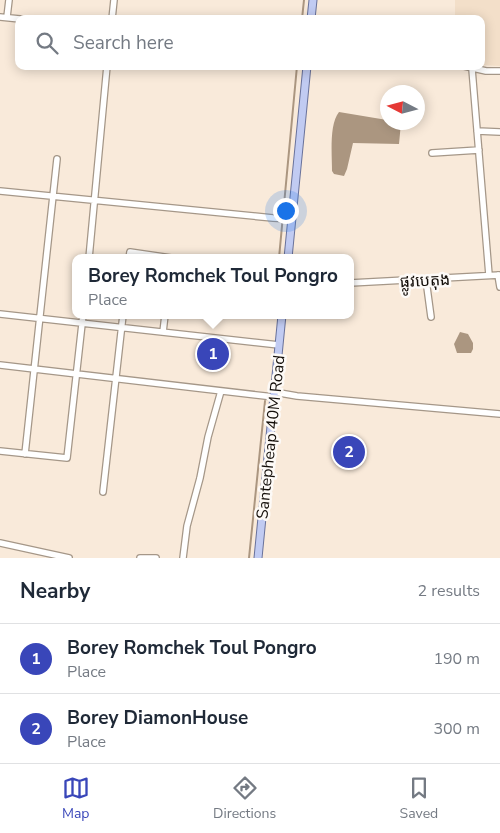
<!DOCTYPE html>
<meta charset="utf-8">
<style>
body{margin:0;font-family:"Nunito Sans","Noto Sans Khmer",sans-serif;background:#f6f6f7;color:#1f2937}
.compass{position:absolute;left:380px;top:85px;width:45px;height:45px;border-radius:50%;background:#fff;box-shadow:0 2px 12px #0003;rotate:276deg}
.you{position:absolute;left:285px;top:210px;width:18px;height:18px;margin:-12px;border:4px solid #fff;border-radius:50%;background:#1a73e8;box-shadow:0 0 0 8px #1a73e833}
.badge{display:grid;place-items:center;width:32px;height:32px;border-radius:50%;background:#3946b9;color:#fff;font-size:16px;font-weight:700}
.pin{position:absolute;translate:-50% -50%;border:2px solid #fff;box-shadow:0 1px 5px #0006}
.popup{position:absolute;left:72px;top:254px;width:282px;height:65px;box-sizing:border-box;display:grid;place-content:center;border-radius:10px;background:#fff;filter:drop-shadow(0 1px 4px #0005);font-size:16px;white-space:nowrap;color:#747a83}
.popup b{font-size:19px;color:#1f2937}
.popup::after{content:'';position:absolute;left:50%;top:100%;margin-left:-10px;border:10px solid transparent;border-top-color:#fff}
.list{margin:0;padding:0;list-style:none}
h2{display:flex;justify-content:space-between;align-items:center;height:65px;margin:0;padding:0 20px;font-size:21px}
h2 small{font-size:16px;font-weight:400;color:#747a83}
.list li{display:grid;grid-template-columns:32px 1fr auto;gap:15px;align-items:center;box-sizing:border-box;height:70px;padding:0 20px;border-top:1px solid #e0e1e3}
.list b{display:block;font-size:19px;white-space:nowrap}
.list p{margin:0;font-size:16px;white-space:nowrap;color:#747a83}
.list em{font-size:16px;font-style:normal;color:#747a83}
.icon{flex:none;width:28px;height:28px;fill:none;stroke:currentColor;stroke-width:2;stroke-linecap:round;stroke-linejoin:round}
.map{position:relative;flex:none;width:500px;height:558px;overflow:hidden}
.search{position:absolute;background:#fff;box-shadow:0 2px 12px #0003;left:15px;right:15px;top:15px;height:55px;display:flex;align-items:center;gap:12px;box-sizing:border-box;padding:0 18px;border-radius:10px;color:#747a83;font-size:19px}
.sheet{height:205px;background:#fff}
nav{display:flex;justify-content:space-around;align-items:center;box-sizing:border-box;height:70px;border-top:1px solid #e0e1e3;background:#fff;font-size:14px;color:#747a83}
nav a{display:grid;justify-items:center;gap:2px}
nav .on{color:#3946b9}
.map>svg:first-child{display:block}
.built{fill:#f3dfc9}
.water{fill:#ab9680}
.lines{fill:none;stroke-linecap:round;stroke-linejoin:round}
.stream{stroke:#ab9680;stroke-width:2}
.minor-casing{stroke:#a59788;stroke-width:8}
.major-casing{stroke:#69729b;stroke-width:9}
.minor{stroke:#fff;stroke-width:5.5}
.major{stroke:#c1cbf2;stroke-width:7}
.labels{text-anchor:middle;stroke-width:5;stroke-linejoin:round;paint-order:stroke}
.street-label{font-size:16px;fill:#130e09;stroke:#fdfaf7}
</style>
<div class="map">
<svg width="500" height="558" viewBox="0 0 500 558">
<rect width="100%" height="100%" fill="#f9eada"/>
<path class="built" d="M455 0H500V66L481 65V19H455Z"/>
<path class="water" d="M339 112 387 120 388 122 401 123 399 144 353 143 347 169 344 176 334 174 332 171C332 155 329 124 339 112Z
M460 332 468 334 473 343V349L471 353H457L454 344Z"/>
<g class="lines">
<path class="stream" d="M302 19 304 0
M279 258 297 66
M249 558 265 401"/>
<defs>
<path id="minor" d="M0 17 20 19
M7 17 9 0
M112 19 114 0
M464 66 486 71H500
M472 69 489 275
M477 131 500 132
M432 153 479 150
M0 191 273 218 291 219
M89 258 107 66
M129 258 130 252 171 258
M498 275 500 287
M426 280 431 317
M350 283 500 275
M0 314 279 345
M163 332 165 315
M0 365 274 397
M274 392 297 396 500 414
M0 451 67 458 83 315
M25 454 57 159
M103 492 123 315
M0 543 69 558
M140 558H156
M183 558 187 526 200 478 208 437 221 391"/>
<path id="major" d="M311 19 313 0
M288 258 307 66
M258 558 282 315"/>
</defs>
<use href="#minor" class="minor-casing"/>
<use href="#major" class="major-casing"/>
<use href="#minor" class="minor"/>
<use href="#major" class="major"/>
</g>
<g class="labels">
<g class="street-label">
<text transform="translate(425 280) rotate(-3)" y="6">ផ្លូវបេតុង</text>
<text transform="translate(270 437) rotate(-84)" y="6">Santepheap 40M Road</text>
</g>
</g>
</svg>
<svg class="compass" viewBox="-18 -18 36 36"><path d="M0-13l5 13h-10z" fill="#e53935"/><path d="M0 13l5-13h-10z" fill="#747a83"/></svg>
<div class="you"></div>
<div class="pin badge" style="left:213px;top:354px">1</div>
<div class="popup"><b>Borey Romchek Toul Pongro</b>Place</div>
<div class="pin badge" style="left:349px;top:452px">2</div>
<div class="search"><svg class="icon" aria-label="search" viewBox="0 0 24 24"><circle cx="10" cy="10" r="6"/><path d="M15 15l6 6"/></svg>Search here</div>
</div>
<section class="sheet">
<h2>Nearby<small>2 results</small></h2>
<ul class="list">
<li><span class="badge">1</span><div><b>Borey Romchek Toul Pongro</b><p>Place</p></div><em>190 m</em></li>
<li><span class="badge">2</span><div><b>Borey DiamonHouse</b><p>Place</p></div><em>300 m</em></li>
</ul>
</section>
<nav>
<a class="on"><svg class="icon" aria-label="map" viewBox="0 0 24 24"><path d="M3 6l6-2 6 2 6-2v14l-6 2-6-2-6 2zM9 4v14M15 6v14"/></svg>Map</a>
<a><svg class="icon" aria-label="directions" viewBox="0 0 24 24"><path d="M12 3l9 9-9 9-9-9zM9 14v-3h6M13 9l2 2-2 2"/></svg>Directions</a>
<a><svg class="icon" aria-label="saved" viewBox="0 0 24 24"><path d="M7 4h10v16l-5-4-5 4z"/></svg>Saved</a>
</nav>
